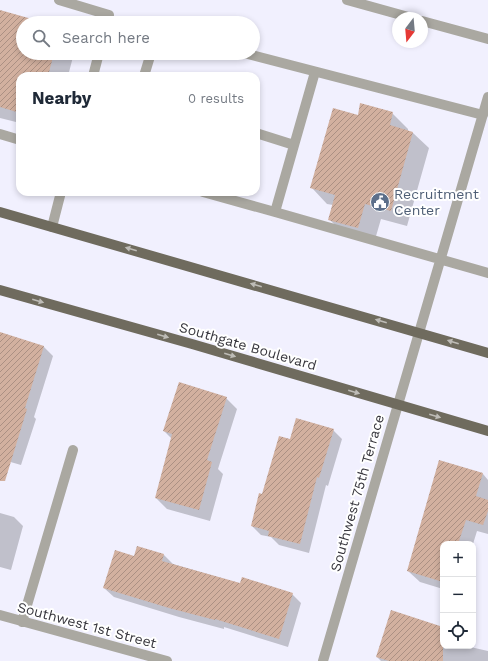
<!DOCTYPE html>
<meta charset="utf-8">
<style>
body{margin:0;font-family:"Work Sans",sans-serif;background:#f2f2f3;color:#1f2937}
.controls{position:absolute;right:12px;bottom:12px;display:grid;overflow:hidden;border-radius:8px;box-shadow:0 2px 6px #0003}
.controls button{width:36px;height:36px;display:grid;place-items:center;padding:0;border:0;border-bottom:1px solid #e0e1e3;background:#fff;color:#1f2937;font:20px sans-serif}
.compass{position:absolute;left:392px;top:12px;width:36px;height:36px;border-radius:50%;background:#fff;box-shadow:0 2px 6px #0003;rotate:196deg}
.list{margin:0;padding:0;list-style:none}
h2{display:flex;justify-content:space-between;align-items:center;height:52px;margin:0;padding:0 16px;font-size:17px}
h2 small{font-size:13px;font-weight:400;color:#747a83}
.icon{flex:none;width:22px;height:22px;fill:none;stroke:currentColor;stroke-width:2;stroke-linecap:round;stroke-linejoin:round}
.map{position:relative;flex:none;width:488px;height:661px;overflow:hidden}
.search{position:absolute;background:#fff;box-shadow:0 2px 6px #0003;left:16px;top:16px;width:244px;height:44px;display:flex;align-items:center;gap:10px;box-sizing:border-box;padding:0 14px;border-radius:22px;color:#747a83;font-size:15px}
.panel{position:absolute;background:#fff;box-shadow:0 2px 6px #0003;left:16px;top:72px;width:244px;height:124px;border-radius:12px}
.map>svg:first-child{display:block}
.shadow{fill:#0003}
.building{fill:url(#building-hatch)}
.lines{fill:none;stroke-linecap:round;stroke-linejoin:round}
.minor{stroke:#aaa8a1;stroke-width:10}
.major{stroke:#6f6b5e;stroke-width:10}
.oneway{fill:#bebcb7}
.labels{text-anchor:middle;stroke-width:4;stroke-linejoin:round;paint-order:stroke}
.service-label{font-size:14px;fill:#4e5e75;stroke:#fff;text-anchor:start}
.street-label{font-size:14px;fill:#38373e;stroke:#fff}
</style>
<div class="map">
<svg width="488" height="661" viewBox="0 0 488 661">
<defs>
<pattern id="building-hatch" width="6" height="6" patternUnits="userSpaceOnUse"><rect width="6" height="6" fill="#d2b09f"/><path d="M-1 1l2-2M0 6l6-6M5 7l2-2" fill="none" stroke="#ab9083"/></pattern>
</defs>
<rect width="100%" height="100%" fill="#f1f0fe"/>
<path class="shadow" d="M0 11 42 23H23V53H74L68 76H20V123L0 118Z
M392 113 408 129V131L413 133 429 148 407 226 381 219 374 243 345 235 329 219 333 205 327 204 312 188 358 117Z
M0 334 44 347 53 356 34 417 36 419 21 465 0 459Z
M226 398 237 409 218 469 223 474 210 521 167 509 156 498 172 439 164 431Z
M333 430 342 439 328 486 326 485 309 553 279 545 271 537 261 535 252 526 262 495 290 440Z
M440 461 483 474 488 480V534L477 531 473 544H443V589L420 582 408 571Z
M0 513 14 517 23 526 11 570 0 567Z
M138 547 164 555 173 564 241 584 292 594 301 603 288 647 224 627V629L179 617 114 597 104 588 135 557Z
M443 628V646H466L488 651V661H381L377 657Z"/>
<path class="building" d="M0 10 46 23H23V53H54L48 76H20V113L0 107Z
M360 103 393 112 390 125 413 132 391 211 365 204 358 228 328 220 335 195 310 188 333 108 358 115Z
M0 332 44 346 25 408 27 409 5 481H0Z
M179 382 227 397 207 460 212 462 199 510 155 498 172 434 163 431Z
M296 418 334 429 319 478 317 477 300 544 268 536 269 531 251 526 259 493 262 494 279 436 290 439Z
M439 460 483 473 476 496 488 500V511L483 525 466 520 458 544H443V582L407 571Z
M137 546 164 554 162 561 240 583 242 577 293 593 279 639 215 619V620L169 608 103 588 115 550 134 556Z
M391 610 443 627V661H389L376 657Z"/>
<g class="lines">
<path class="minor" d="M59 0 109 15 107 23
M347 0 412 18
M422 21 488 39
M244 53 483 115
M93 76 99 53
M144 76 151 53
M256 133 294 145
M0 134 20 140
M203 192 275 212 488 273
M275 212 315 72
M52 227 61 192
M0 615 167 661
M22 622 73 450
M323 661 488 97"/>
<path class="major" d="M0 212 488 353
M0 290 192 344 488 431"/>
</g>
<defs><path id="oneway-solid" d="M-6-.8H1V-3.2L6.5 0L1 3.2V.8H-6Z"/></defs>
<g class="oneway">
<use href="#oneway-solid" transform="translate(131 249) rotate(-164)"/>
<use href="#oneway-solid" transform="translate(256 285) rotate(-164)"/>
<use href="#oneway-solid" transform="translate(38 301) rotate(16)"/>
<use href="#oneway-solid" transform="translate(381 321) rotate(-164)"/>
<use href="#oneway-solid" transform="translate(163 336) rotate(16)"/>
<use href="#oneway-solid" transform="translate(453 342) rotate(-163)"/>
<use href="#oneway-solid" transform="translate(230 355) rotate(16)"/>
<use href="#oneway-solid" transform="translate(354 392) rotate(16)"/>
<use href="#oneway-solid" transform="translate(435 416) rotate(16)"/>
</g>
<defs>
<symbol id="civic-disc" viewBox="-11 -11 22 22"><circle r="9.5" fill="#5c6f8a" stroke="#fff"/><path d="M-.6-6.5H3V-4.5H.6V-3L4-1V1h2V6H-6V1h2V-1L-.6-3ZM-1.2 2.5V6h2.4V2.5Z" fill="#fff"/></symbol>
</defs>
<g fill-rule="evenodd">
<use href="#civic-disc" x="369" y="191" width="22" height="22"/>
</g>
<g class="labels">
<g class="service-label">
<text x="394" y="199">Recruitment<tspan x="394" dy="16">Center</tspan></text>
</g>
<g class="street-label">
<text transform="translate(248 346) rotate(16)" y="5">Southgate Boulevard</text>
<text transform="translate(357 493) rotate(-74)" y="5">Southwest 75th Terrace</text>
<text transform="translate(87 625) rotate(15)" y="5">Southwest 1st Street</text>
</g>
</g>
</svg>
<div class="controls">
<button>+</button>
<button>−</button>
<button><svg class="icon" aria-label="locate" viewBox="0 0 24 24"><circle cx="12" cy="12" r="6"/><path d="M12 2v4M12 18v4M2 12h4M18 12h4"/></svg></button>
</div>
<svg class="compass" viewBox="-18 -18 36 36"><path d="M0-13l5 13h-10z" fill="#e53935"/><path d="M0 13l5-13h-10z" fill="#747a83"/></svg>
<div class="search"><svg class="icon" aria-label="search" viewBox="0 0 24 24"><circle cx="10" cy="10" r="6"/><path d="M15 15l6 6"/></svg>Search here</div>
<section class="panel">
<h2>Nearby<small>0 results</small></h2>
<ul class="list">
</ul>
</section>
</div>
